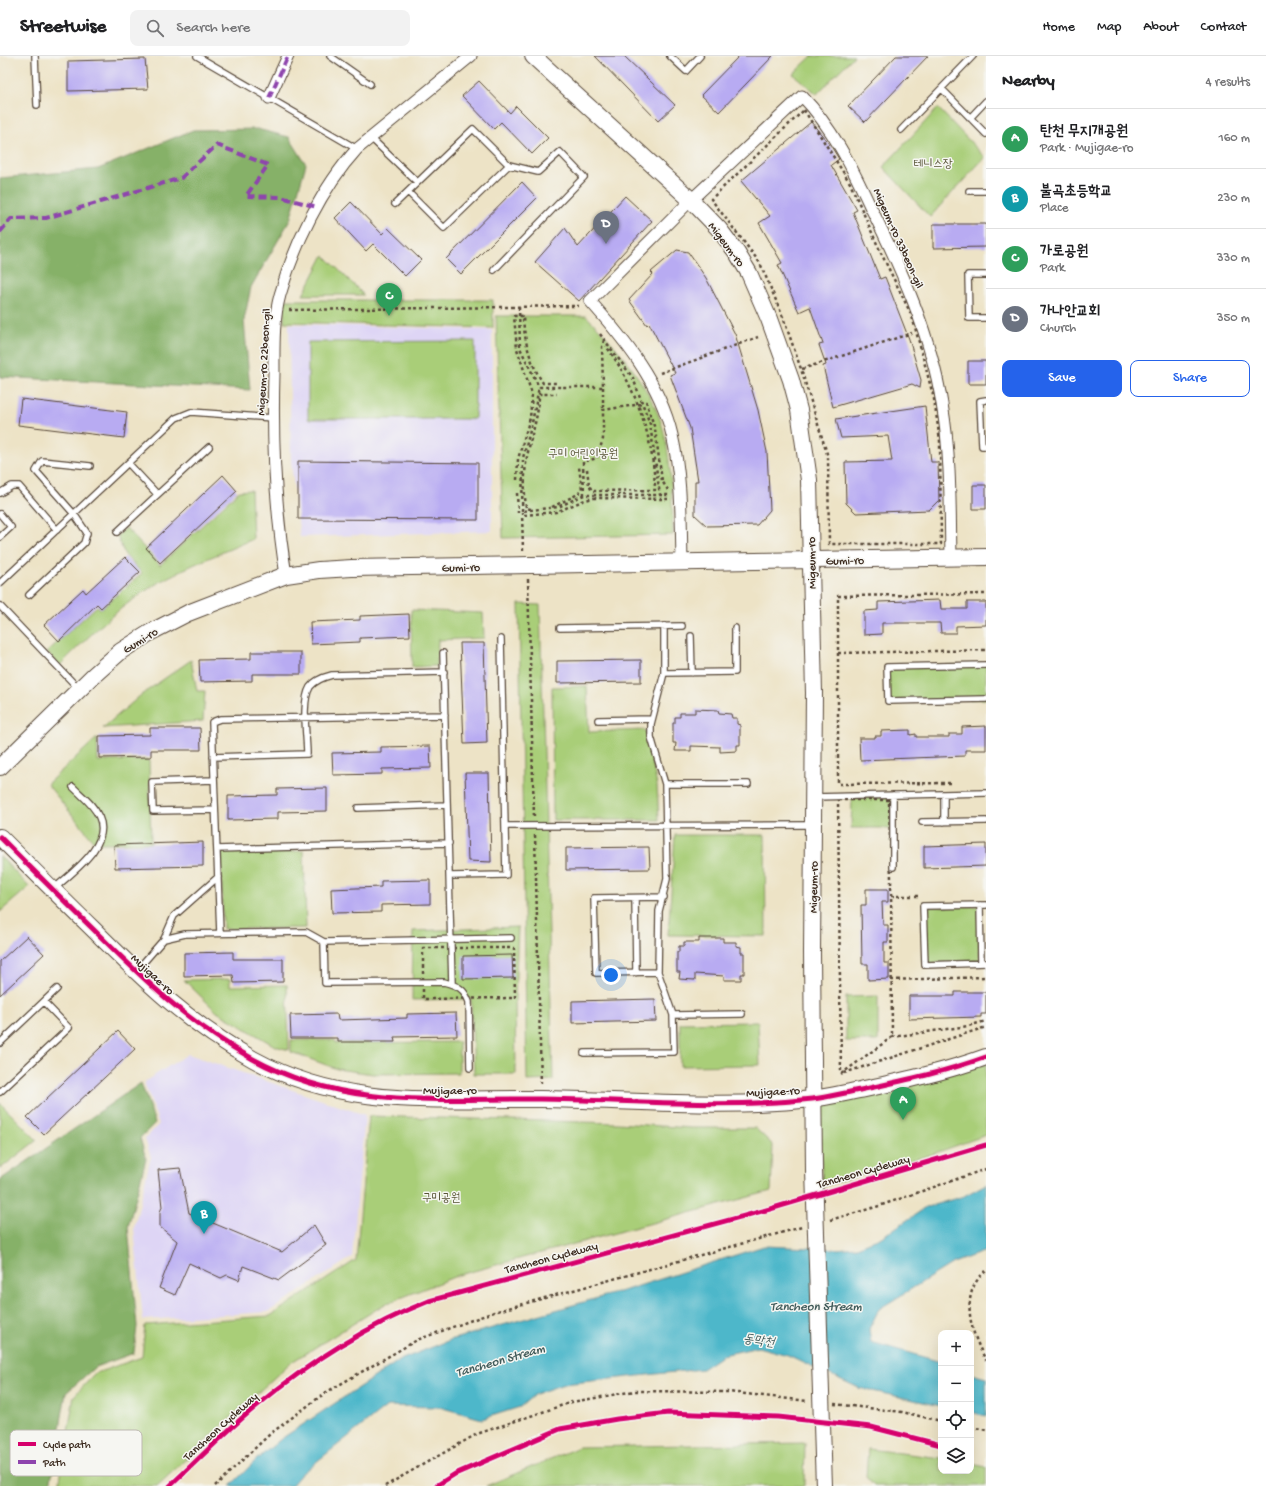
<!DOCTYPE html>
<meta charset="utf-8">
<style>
body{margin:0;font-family:"Gochi Hand","Poor Story",sans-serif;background:#f2f2f2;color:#202124}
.controls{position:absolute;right:12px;bottom:12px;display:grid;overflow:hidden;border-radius:8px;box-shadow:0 4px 16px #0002}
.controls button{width:36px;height:36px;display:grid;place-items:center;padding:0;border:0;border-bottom:1px solid #e0e0e0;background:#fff;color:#202124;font:20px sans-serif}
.you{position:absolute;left:611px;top:919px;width:14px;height:14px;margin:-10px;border:3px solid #fff;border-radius:50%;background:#1a73e8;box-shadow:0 0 0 6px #1a73e833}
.badge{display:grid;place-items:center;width:26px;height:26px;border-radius:50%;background:#2563eb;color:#fff;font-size:13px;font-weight:700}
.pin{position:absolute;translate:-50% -33px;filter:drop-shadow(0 1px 2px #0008)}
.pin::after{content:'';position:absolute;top:21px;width:14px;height:12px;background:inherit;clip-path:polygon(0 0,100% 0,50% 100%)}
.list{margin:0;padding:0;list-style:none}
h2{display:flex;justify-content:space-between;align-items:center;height:52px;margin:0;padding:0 16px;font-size:17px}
h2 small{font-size:13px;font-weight:400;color:#757577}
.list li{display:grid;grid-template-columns:26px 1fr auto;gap:12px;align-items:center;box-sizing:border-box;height:60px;padding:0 16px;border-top:1px solid #e0e0e0}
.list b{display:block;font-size:15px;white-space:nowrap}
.list p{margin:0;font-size:13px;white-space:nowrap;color:#757577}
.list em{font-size:13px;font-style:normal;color:#757577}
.actions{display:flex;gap:8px;padding:12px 16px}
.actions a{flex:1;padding:9px 0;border:1px solid #2563eb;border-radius:8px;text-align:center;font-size:14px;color:#2563eb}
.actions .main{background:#2563eb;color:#fff}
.icon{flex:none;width:22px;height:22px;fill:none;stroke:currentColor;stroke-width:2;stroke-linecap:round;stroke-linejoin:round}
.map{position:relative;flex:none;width:986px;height:1430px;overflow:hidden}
header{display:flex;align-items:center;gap:24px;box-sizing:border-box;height:56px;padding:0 20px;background:#fff;border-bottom:1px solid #e0e0e0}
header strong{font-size:19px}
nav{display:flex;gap:22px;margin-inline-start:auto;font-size:14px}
.search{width:280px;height:36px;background:#f2f2f2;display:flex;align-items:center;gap:10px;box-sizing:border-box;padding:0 14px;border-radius:8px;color:#757577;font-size:15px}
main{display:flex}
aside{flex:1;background:#fff}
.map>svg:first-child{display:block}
.built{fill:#ded5f5}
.green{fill:#a9ce78;stroke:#727c4b}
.forest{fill:#86b168;stroke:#606e43}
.water{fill:#4db7ca;stroke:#447074}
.building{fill:#b8abf2}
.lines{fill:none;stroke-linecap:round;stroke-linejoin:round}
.lane-casing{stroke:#564637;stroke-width:8}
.street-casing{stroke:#564637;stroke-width:13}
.secondary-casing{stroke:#564637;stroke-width:18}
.path{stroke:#564637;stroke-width:2.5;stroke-dasharray:3 3;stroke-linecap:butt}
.lane{stroke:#fff;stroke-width:5.5}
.street{stroke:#fff;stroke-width:11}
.secondary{stroke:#fff;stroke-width:16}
.secondary-bridge-casing{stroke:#564637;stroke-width:18;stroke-linecap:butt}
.secondary-bridge{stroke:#fff;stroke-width:16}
.quiet{stroke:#8e44ad;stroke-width:4;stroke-dasharray:8 4;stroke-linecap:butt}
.cycleway-casing{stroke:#f6f6f2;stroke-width:8}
.cycleway{stroke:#d6006c;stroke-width:5}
.labels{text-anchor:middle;stroke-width:3;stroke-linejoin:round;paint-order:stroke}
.park-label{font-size:12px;fill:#565334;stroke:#f6f6f2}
.street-label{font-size:12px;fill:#3b2a1e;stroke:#f6f6f2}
.water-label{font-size:13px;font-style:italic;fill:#415b5a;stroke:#f6f6f2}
.key{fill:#f6f6f2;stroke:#beb9b2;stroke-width:1}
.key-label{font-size:11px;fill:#3b2a1e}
</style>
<header>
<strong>Streetwise</strong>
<div class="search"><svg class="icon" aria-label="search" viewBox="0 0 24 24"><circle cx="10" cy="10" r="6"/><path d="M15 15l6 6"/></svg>Search here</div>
<nav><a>Home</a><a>Map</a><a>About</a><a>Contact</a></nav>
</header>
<main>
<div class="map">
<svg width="986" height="1430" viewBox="0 0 986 1430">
<rect width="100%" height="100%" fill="#f6f6f2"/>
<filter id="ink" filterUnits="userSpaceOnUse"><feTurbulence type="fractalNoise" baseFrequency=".025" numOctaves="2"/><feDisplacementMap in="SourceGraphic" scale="8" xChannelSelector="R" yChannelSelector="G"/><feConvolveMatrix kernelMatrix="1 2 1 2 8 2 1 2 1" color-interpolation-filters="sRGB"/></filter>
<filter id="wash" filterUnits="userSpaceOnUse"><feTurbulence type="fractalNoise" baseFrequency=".012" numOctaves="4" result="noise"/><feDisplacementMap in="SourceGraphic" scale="16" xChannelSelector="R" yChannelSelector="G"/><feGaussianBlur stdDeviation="0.9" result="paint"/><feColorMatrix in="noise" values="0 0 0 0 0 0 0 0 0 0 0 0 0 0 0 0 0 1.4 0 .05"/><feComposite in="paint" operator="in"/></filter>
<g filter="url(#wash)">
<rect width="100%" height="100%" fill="#ede3c6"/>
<path class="built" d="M289 268 492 274V475L300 481 291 406Z
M188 998 365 1059 352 1201 268 1256 143 1264 134 1172 151 1101 145 1083 159 1068 144 1026Z"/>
<path class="green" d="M812 0H854L817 38 793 18Z
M938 52 985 101 930 161 883 111Z
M324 199 364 239H303Z
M285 244H493V272L284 266Z
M496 260H586C617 289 657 339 665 381 672 413 672 446 673 479L503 482Z
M475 285V363H308V286Z
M251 434 253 483C216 500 174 514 141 538 111 558 84 585 59 610L47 596 97 550 101 553 142 517 125 499 117 480 126 472 160 509 239 435Z
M519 548 540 549 553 1024 527 1025Z
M411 554 483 557 484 582 438 584 437 610 412 611Z
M191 604 197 635H205L203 665 103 672 141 639Z
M986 609V643L888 645 887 611Z
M587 630 589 676 645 674 657 729 659 764H553L552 631Z
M97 682 98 705 149 704 151 787H95L47 728Z
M891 741V772H851L852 742Z
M675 779H765L766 880 668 879Z
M304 795 306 872 223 873 221 797Z
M0 800 29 831 0 856Z
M979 850 980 906 927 907 925 851Z
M518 871 515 942 516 1018H474L471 943 412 944 413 875Z
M230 923V930L287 929 289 994 275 990 217 956 184 924Z
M878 940V985H846V941Z
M758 966 760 1009 680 1010V967Z
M291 984H335L336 987 459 986V1017L373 1018 337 1013 291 996Z
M986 1008V1079L930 1099 822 1130 820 1049Z
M0 1047 37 1084 0 1113Z
M369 1060 617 1067 691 1072H755L773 1089 771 1135 459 1219 385 1248 290 1307 157 1430H59L74 1340 96 1317 142 1301 145 1269 270 1260 356 1204Z
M805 1387 804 1430H486L579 1391Z
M868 1393 941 1402V1415H971V1408L986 1411V1430H874L866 1421Z"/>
<path class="forest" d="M257 73 289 81 306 108 290 164 251 231 244 264 250 334 0 321V122L98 113 193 74Z
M141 1027 155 1067 140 1082 146 1103 128 1171 137 1270 134 1297 95 1311 66 1337 50 1430H0V1124Z"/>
<path class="water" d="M986 1128V1195L953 1207 879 1253 869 1273 871 1286 941 1306V1350L859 1332 788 1299 758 1291 723 1299 702 1313 564 1328 535 1338 520 1351 482 1363 439 1351 387 1350 301 1418 291 1430H230L256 1404 281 1383 400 1304 450 1284 626 1234 764 1190 836 1193 857 1191 880 1182 927 1151 964 1140Z
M971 1318 986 1322V1360L971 1356Z"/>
<g id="blocks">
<path class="building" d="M595 0H624L675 49 658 65Z
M739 0H773L719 56 701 39Z
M896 0H928L865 66 848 50Z
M145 3 148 33 68 35V5Z
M479 25 510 57 516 50 548 82 532 98 501 66 494 73 462 40Z
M811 66 831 90 839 103 831 109 857 154 853 156 880 223 885 221 909 283 921 324 920 332 912 328 833 351 823 310 826 309 819 289 823 288 810 251 799 256 778 209 782 207 759 167 770 160 741 125Z
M522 126 537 142 461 218 446 203Z
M625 140 652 165 579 245 535 206 565 172 578 191Z
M351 146 382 178 388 172 421 204 405 220 373 188 366 195 335 162Z
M933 168H986V191L933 192Z
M677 194 688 196 706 222 735 278 758 354 767 396 770 454 757 469 707 470 695 459V425H698L690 372 670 319 675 317 649 267 647 269 629 244 653 218 651 216Z
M968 305H986V328H968Z
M21 343 127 356 124 382 18 369Z
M925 350 931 406H938L939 444 929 454 856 457 846 447 845 406 892 405 888 380 841 382 836 363Z
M298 405 478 407V464L298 463Z
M223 419 237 435 160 507 146 492Z
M973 429H986V453H973Z
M125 501 140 516 101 552 97 548 59 585 44 569 83 533 86 537Z
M940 544 941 553H967V546H986V569L956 570V577H941L940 567H882V578L864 579V555L878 554V546Z
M409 558 410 580 360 582V586L311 588 310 566 360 564V560Z
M460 587H484L487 687 464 688Z
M251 596H301V618H252V625L200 626 199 604 251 603Z
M641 604V626L557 627V605Z
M695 653 718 654 719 657 731 658 732 662H737V668L740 669V689H737V695L720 696V691L691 690V695H675L676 687H673V667H675V661H680V657H695Z
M986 670V694H965V700L860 704 859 682H875V680H881V675L910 674V679L916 678V681H949V678H962V671Z
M150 672H200L201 694H151V701L99 702V680L150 679Z
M430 690 431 712 382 713V718L333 719 332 697 381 696V691Z
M465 717H489L491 806 468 805Z
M327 732V755L278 756V763L228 764V740L277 739V733Z
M203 786V810L115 812 114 789Z
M986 788V810L924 812V790Z
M649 791 650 813 566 814V792Z
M430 824V848L381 849V856L332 857 331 833 381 831V825Z
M866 833H888V846H882L883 869H888V886H884V907H889V923L868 924V908H862L861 849H866Z
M27 880 44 898 0 939V905Z
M699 882H723V886H736V890L741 891V897H744V918H741V924H724V920L695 918V924L679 923 680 916H677V896H679V890H684V886H699Z
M233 896V903H283V926L234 927 233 919 184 920V897Z
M512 899 513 922 463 923V900Z
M955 936H986V958H981V961L909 963V940H955Z
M655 943 656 965 572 967V945Z
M456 957 457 980 394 981 395 986H338V982H291L290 959 337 958 338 964 407 962V958Z
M118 975 135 993 44 1078 27 1061Z
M180 1112 189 1157 282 1196 314 1169 326 1189 279 1224 243 1210 239 1224 227 1219 221 1222 189 1207 175 1239 159 1232 177 1185 160 1171V1156L162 1151 158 1114Z"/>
</g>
</g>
<g filter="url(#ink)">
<use href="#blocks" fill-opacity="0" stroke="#564637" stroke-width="1"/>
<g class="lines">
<defs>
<path id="lane" d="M35 0 37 49
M197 0 357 93
M330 0 370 28
M670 0 686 15 700 0
M942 33 986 78
M970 62 986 45
M901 74 973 0
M371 82 417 126
M969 135H986
M408 136 444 172 509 109 538 116 560 96 584 121 494 214
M395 148 473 73 509 109
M986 219H968L969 262H986
M986 344 980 345 982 390H986
M128 407 157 438
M0 437 12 430H19L57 474
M0 458 11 471 0 481
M117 476 209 391
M0 527 176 362 191 356 273 362
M29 539 84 487 87 477 74 458 36 415 42 405 90 410
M0 550 79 633
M560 572 682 570
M691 580 692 617
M443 597 452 928
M986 609 887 611 888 645 986 643
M664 617 735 616V572
M598 664 652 663
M213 701 307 698C307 681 301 646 310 631 315 624 324 621 332 619L444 616
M214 724 152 726 153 755 215 754
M665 728H748
M944 738V766
M893 739V811
M814 741 986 737
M358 752 447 749
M922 766 986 765
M505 770 811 769
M217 793 449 787
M450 820 506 819 501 583
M55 832C72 816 112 789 99 761 94 749 82 740 73 731
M635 842 636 917
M980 849 981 907
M986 849 923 850 925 909 986 907
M220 877 212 666 220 663 445 659
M164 883 174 860 218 821
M324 886 325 927 444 926C458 930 464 932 469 946L470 1012
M137 914 164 883 185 878 306 876 324 886 511 882
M658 916 596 917 594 842 664 841
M673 959 742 958
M0 987 57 933
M584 997 674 996 673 959 658 916 659 855 667 823 665 728 651 681V668L664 617V570
M0 1036 69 972 44 946"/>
<path id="street" d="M269 42 288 0
M682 507C681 464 682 421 672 379 660 327 624 283 590 245L691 144 802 40C832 71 852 111 870 150 901 212 931 279 942 348 951 399 950 451 951 502
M286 519C275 452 272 386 274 317 274 292 273 264 280 239 294 189 322 131 357 93L471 0"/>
<path id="secondary" d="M533 0 691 144 719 173 737 197 749 217 769 263 791 324 799 354 809 424 814 637 812 897 814 1114
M0 711 94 619 121 595 151 576 188 557 286 519 319 514 352 512 986 501
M0 781C31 812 62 843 93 873 144 924 188 967 253 1003 346 1054 438 1042 540 1043 629 1044 722 1053 812 1043 828 1041 844 1037 860 1034 902 1025 945 1016 986 1001
M823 1400 824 1430"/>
</defs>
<use href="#lane" class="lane-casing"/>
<use href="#street" class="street-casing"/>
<use href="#secondary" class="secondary-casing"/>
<path class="path" d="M804 54 850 127 881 197 912 260 934 343 940 385 941 488H829L828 401 801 313 783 261 760 207 711 143Z
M519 251 520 292 539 331
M289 254 579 250
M600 278 633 322 650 368 660 439
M802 313 912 277
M660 317 758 281
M603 331V354
M646 345 655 373 662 425 668 434
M587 413 589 429 592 435 655 434C654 383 636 331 606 290
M517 424 518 403 530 362 532 338 517 293 514 260H523C524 284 530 307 543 327H557
M517 437 518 457
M584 439 583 406 597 402 603 383V354L642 348
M552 451 578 438 582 433 579 411
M531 453 526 452C524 434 524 415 528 396 532 376 539 359 539 338H557
M522 455 523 402 532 367 539 331H603L602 291 604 284
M524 459 556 456 585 444 594 442 668 443
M523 495 522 455 558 451 584 439H670
M528 523 534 762
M838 597 986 594
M950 727 838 728V540L986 538
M838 744H889L891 823 892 981 841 1018Z
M535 779 541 1029
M891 840H921
M423 892H514L515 942 423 943Z
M891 924 986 921
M892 981 968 970 986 965
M844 1017 986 971
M830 1164 876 1151 986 1113
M986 1215C958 1237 971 1278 986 1304
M834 1348 902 1356 941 1365
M971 1371 986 1374
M215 1430 270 1378 325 1337 417 1284 494 1256 802 1171
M385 1430 477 1378 572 1346 635 1335 728 1336 808 1345"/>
<use href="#lane" class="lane"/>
<use href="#street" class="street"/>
<use href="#secondary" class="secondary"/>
<defs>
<path id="secondary-bridge" d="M814 1114 823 1400"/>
</defs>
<use href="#secondary-bridge" class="secondary-bridge-casing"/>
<use href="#secondary-bridge" class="secondary-bridge"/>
<path class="quiet" d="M269 42 288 0
M0 176 11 163 46 162 181 122 217 89 268 109 246 140 281 141 317 151"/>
<defs>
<path id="cycleway" d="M0 781C31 812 62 843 93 873 144 924 188 967 253 1003 346 1054 438 1042 540 1043 629 1044 722 1053 812 1043 828 1041 844 1037 860 1034 902 1025 945 1016 986 1001
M170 1430C198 1404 225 1376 255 1351 306 1309 366 1270 429 1245L770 1153 986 1089
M436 1430 455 1418 560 1373 617 1363 668 1357 778 1361 871 1371 941 1389"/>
</defs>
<use href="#cycleway" class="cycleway-casing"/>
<use href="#cycleway" class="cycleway"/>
</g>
</g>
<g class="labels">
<g class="park-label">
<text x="933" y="111">테니스장</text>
<text x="583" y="401">구미 어린이공원</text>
<text x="441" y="1145">구미공원</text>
</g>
<g class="street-label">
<text transform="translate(899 182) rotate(66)" y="4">Migeum-ro 33beon-gil</text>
<text transform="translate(727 188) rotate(53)" y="4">Migeum-ro</text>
<text transform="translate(263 306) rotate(-87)" y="4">Migeum-ro 22beon-gil</text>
<text transform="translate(845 504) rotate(-1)" y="4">Gumi-ro</text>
<text transform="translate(811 507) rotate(-91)" y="4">Migeum-ro</text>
<text transform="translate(461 511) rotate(-1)" y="4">Gumi-ro</text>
<text transform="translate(140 584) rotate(-32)" y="4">Gumi-ro</text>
<text transform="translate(813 831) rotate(-89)" y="4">Migeum-ro</text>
<text transform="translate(153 918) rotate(43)" y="4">Mujigae-ro</text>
<text x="450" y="1038">Mujigae-ro</text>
<text transform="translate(773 1035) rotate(-3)" y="4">Mujigae-ro</text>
<text transform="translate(863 1115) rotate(-16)" y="4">Tancheon Cycleway</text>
<text transform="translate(551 1201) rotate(-15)" y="4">Tancheon Cycleway</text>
<text transform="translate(220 1370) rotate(-42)" y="4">Tancheon Cycleway</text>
</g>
<g class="water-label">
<text x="816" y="1254">Tancheon Stream</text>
<text transform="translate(759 1283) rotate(8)" y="5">동막천</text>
<text transform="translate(500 1303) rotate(-16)" y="5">Tancheon Stream</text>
</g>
</g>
<rect x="10" y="1374" width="132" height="46" rx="6" class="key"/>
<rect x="18" y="1386" width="18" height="4" fill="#d6006c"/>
<rect x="18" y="1404" width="18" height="4" fill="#8e44ad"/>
<g class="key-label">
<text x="43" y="1392">Cycle path</text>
<text x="43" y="1410">Path</text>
</g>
</svg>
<div class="controls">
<button>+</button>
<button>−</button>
<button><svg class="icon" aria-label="locate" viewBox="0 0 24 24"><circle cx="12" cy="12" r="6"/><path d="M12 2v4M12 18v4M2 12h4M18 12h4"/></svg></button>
<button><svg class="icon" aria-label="layers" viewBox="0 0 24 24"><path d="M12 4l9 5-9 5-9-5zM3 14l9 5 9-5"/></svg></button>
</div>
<div class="you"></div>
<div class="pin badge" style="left:903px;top:1064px;background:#2e9e5b">A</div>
<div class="pin badge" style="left:204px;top:1178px;background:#0f9aa8">B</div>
<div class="pin badge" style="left:389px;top:260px;background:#2e9e5b">C</div>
<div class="pin badge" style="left:606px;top:188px;background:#6b7280">D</div>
</div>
<aside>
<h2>Nearby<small>4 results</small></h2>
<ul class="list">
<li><span class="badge" style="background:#2e9e5b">A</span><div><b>탄천 무지개공원</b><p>Park · Mujigae-ro</p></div><em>160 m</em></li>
<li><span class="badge" style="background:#0f9aa8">B</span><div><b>불곡초등학교</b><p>Place</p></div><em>230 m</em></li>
<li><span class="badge" style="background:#2e9e5b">C</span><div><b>가로공원</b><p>Park</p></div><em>330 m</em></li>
<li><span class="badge" style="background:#6b7280">D</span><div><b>가나안교회</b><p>Church</p></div><em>350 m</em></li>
</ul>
<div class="actions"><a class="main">Save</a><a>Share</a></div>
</aside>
</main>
